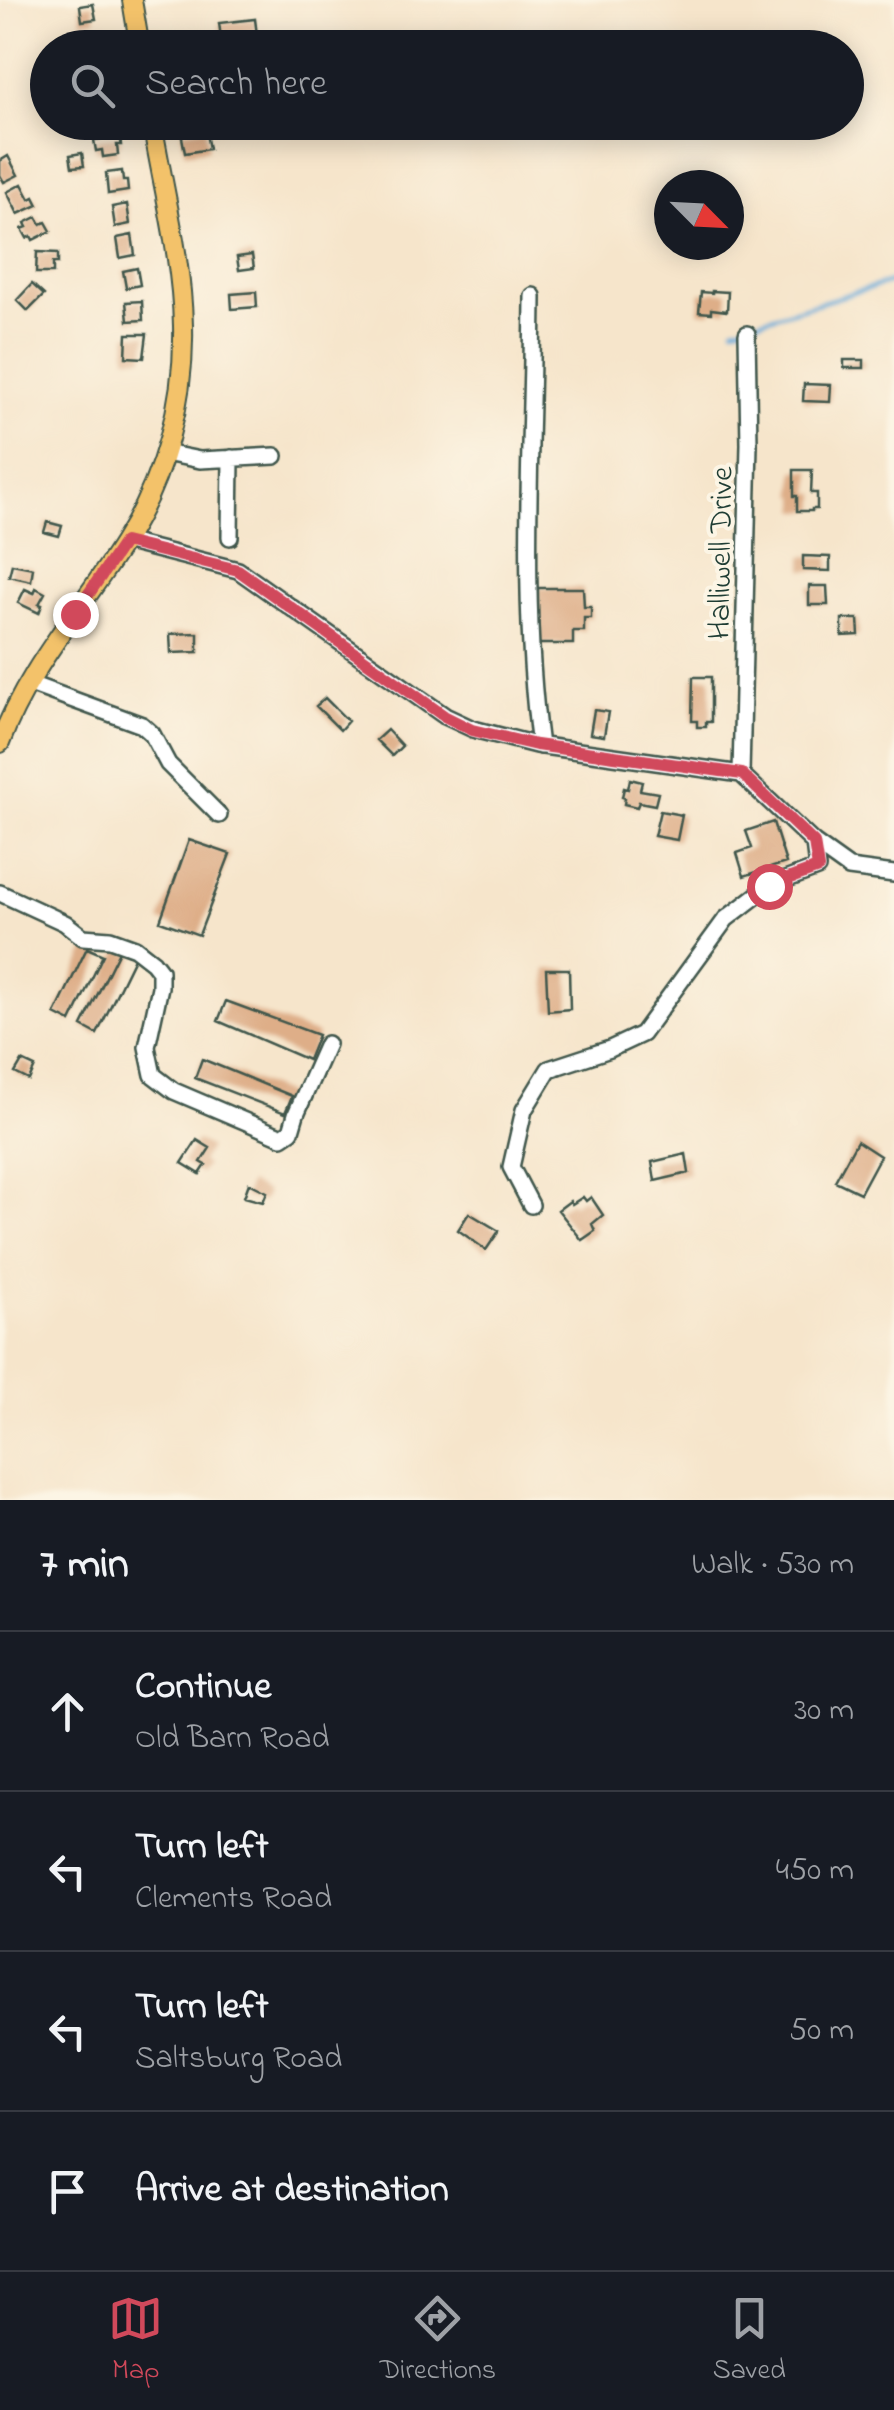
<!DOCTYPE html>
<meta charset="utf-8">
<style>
body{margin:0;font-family:"Indie Flower",sans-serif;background:#20242c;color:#f1f3f6}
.compass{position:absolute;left:654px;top:170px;width:90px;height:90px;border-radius:50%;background:#171b24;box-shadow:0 5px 25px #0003;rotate:114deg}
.stop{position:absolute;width:30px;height:30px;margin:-22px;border:8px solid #d1495b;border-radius:50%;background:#fff}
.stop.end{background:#d1495b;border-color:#fff;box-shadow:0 2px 10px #0008}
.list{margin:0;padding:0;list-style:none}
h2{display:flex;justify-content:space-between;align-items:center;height:130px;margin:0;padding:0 40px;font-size:42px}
h2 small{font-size:32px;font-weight:400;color:#9ea1a6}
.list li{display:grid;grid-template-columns:65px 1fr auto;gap:30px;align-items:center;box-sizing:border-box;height:160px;padding:0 40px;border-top:2px solid #363941}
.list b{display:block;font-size:38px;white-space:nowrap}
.list p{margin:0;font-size:32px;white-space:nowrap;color:#9ea1a6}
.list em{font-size:32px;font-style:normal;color:#9ea1a6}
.icon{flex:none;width:55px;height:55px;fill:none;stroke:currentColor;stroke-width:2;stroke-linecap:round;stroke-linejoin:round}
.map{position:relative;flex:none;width:894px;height:1500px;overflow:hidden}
.search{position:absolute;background:#171b24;box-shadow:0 5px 25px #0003;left:30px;right:30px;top:30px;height:110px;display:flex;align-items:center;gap:25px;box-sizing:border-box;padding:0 35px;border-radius:55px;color:#9ea1a6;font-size:38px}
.sheet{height:770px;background:#171b24}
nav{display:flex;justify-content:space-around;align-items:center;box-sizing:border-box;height:140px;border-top:2px solid #363941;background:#171b24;font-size:28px;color:#9ea1a6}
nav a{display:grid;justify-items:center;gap:5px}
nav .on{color:#d1495b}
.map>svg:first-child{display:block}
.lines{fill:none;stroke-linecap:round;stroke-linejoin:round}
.stream{stroke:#63abda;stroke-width:4}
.building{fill:#deae88}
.minor-casing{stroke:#3f564b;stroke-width:20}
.major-casing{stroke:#3f564b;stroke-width:22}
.minor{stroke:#fff;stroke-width:15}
.major{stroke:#f3c26a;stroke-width:18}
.route{stroke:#d1495b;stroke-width:12}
.labels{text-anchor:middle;stroke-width:8;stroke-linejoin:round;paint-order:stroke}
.street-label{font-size:32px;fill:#1f3d34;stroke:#fcf5e5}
</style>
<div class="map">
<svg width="894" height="1500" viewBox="0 0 894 1500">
<rect width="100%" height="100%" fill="#fcf5e5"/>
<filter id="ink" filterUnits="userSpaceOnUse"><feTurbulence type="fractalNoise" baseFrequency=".01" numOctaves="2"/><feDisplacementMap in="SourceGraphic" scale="20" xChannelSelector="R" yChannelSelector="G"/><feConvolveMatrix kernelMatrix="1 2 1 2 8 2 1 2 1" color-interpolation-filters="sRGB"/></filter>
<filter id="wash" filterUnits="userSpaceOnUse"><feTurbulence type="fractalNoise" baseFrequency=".0048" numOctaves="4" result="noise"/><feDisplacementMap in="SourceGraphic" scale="40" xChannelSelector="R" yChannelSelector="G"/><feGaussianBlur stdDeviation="2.25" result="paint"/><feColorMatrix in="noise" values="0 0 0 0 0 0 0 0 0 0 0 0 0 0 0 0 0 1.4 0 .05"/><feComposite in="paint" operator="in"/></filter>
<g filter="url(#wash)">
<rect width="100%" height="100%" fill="#f6e5cb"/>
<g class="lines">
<path class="stream" d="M734 328 894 281"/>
</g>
<g id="blocks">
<path class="building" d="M93 4 96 19 82 21 80 6Z
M255 19 257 35 221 38 219 23Z
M99 32 101 48H84L82 35Z
M205 128 209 149 185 153 181 132Z
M120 136 121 145H117L118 155 103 157 102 150 96 151 94 140Z
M82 153 84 166 72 167 70 155Z
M8 156 18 175 4 182 0 175V161Z
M122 171 123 181H127L128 191 108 194 106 173Z
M22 184 30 199 34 197 38 205 18 214 7 192Z
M127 204 130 224 115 227 112 207Z
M37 217 41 224 46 222 51 231 33 240 31 236 27 238 22 229 27 227 25 223Z
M132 235 135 255 120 258 117 238Z
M37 252 58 253V263H53V273H36Z
M252 255 254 268 239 270 237 257Z
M137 268 140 285 126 288 123 271Z
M32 284 44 295 28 311 17 300Z
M712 291 728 292 727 311 711 309V313L699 312 701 292 712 293Z
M256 292 257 307 232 309 231 294Z
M142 301 143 320 128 321 126 302Z
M127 334H147L144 358 126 357Z
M844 360H864V368H844Z
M804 384 831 385 830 402 803 401Z
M794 470H812L811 493H817V509H812V511H797V496H794Z
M47 522 62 526 59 536 44 532Z
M803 556 830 557V571L803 570Z
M12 564 33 568 31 581 9 576Z
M809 586H827L828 605H809Z
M36 588 45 593 39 604 42 605 39 613 18 603 25 589 34 593Z
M538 588H583L584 607H591V618H584V631H573V644H538Z
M842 619H858L859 635 842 636Z
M198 633V652L171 653 170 634Z
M693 677H711V722H706V727H697V721H692Z
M325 698 348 721 340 730 316 706Z
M594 710 608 712 604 736 590 734Z
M387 730 402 746 392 756 376 740Z
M630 779 642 782 640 790 658 793 655 805 639 802 637 807 624 804 625 798 622 797 624 788 628 789Z
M660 811 682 815 677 840 654 836Z
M773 822 786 863 744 876 737 853 752 848 746 831Z
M189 840 230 854 199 935 160 921Z
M87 948 103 955 71 1022 55 1014Z
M120 949 135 956 97 1034 82 1026Z
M546 969H569L570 1009 548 1011Z
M226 1001 318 1035 308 1060 218 1021Z
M202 1059 292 1096 285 1113 195 1078Z
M22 1061 35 1067 29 1080 15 1073Z
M197 1140 210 1148 201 1162 206 1165 200 1174 182 1163Z
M857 1141 880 1156 860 1193 835 1181Z
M686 1154 689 1173 655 1181 652 1162Z
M249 1183 267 1192 263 1202 244 1197Z
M583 1197 586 1201 591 1197 603 1215 592 1224 595 1231 582 1240 558 1210 570 1201 572 1204Z
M469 1213 499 1231 486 1250 458 1230Z"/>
</g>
</g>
<g filter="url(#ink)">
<use href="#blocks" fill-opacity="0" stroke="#3f564b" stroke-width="2.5"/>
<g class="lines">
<defs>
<path id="minor" d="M533 296C532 446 520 597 540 746
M165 453 200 460 275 456
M230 537 231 458
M124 541 238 570 445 716 473 729 536 745 741 774 814 843 849 868 894 874
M30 684 142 725 152 734 168 764 219 815
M741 774 749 444 747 334
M0 893 65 923 83 937 110 939 135 948 153 962 160 971V987L147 1047 153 1075 174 1091 282 1137 291 1131 296 1114 327 1044
M531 1205 511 1167 524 1110 549 1069 610 1049 642 1034 726 919 769 886 817 868 814 843"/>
<path id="major" d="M132 0 140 48
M0 743C26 671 83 607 123 543 164 479 185 401 183 326 182 260 163 188 152 122"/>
</defs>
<use href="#minor" class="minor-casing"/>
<use href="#major" class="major-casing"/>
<use href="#minor" class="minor"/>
<use href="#major" class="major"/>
</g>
</g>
<g class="lines" filter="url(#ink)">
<path class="route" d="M75 614 124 542 238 570 444 716 472 730 536 745 742 774 814 843 818 868 769 886"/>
</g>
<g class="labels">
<g class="street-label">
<text transform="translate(719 553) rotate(-89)" y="11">Halliwell Drive</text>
</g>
</g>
</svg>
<svg class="compass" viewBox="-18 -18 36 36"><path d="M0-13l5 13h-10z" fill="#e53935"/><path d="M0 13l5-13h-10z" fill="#9ea1a6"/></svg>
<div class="stop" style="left:769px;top:886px"></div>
<div class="stop end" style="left:75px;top:614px"></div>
<div class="search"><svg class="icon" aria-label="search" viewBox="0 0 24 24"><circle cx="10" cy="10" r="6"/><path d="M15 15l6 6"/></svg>Search here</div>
</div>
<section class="sheet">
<h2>7 min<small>Walk · 530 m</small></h2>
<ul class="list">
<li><svg class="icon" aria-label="ahead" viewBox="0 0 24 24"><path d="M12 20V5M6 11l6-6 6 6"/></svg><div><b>Continue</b><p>Old Barn Road</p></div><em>30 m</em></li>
<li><svg class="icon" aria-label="left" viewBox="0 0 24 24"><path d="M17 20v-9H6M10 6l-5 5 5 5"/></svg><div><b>Turn left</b><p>Clements Road</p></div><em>450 m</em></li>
<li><svg class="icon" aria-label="left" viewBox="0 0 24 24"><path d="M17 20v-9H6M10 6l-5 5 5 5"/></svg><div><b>Turn left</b><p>Saltsburg Road</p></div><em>50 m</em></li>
<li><svg class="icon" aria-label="arrive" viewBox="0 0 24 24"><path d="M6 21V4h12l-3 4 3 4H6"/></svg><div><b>Arrive at destination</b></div></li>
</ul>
</section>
<nav>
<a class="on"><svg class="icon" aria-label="map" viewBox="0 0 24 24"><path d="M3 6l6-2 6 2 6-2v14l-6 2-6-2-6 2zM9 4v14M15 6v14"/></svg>Map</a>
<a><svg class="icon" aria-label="directions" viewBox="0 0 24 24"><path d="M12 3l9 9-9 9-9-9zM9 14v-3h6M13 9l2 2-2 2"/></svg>Directions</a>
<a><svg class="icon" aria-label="saved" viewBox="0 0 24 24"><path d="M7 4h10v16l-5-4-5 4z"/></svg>Saved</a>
</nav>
